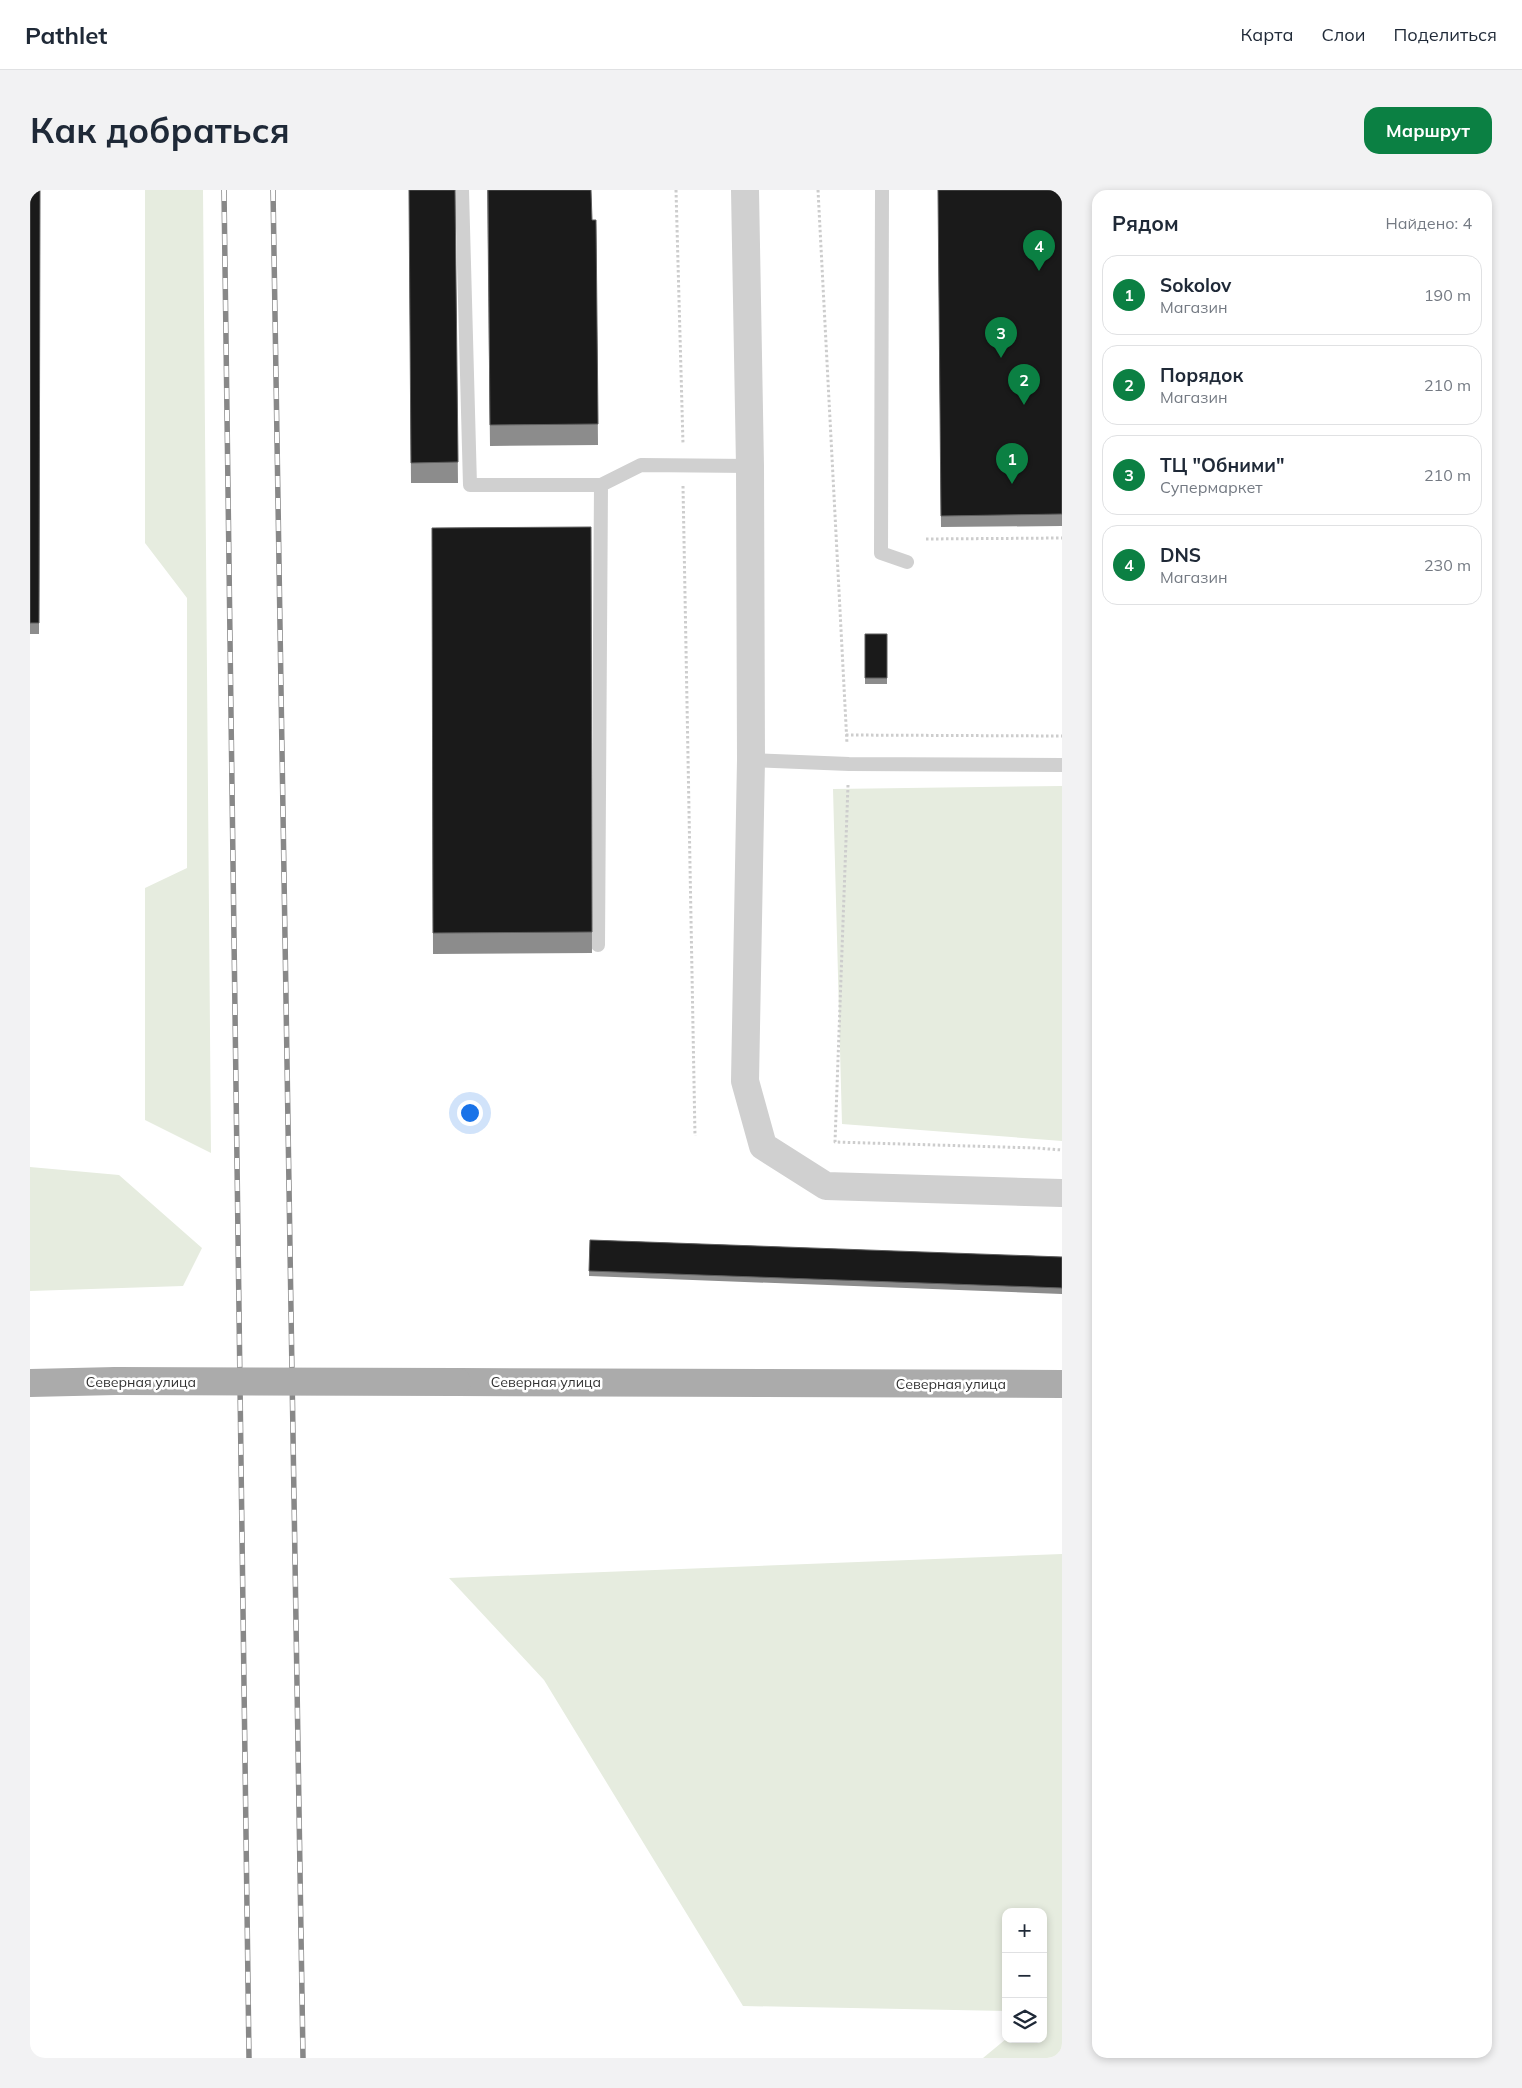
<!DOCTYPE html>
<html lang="ru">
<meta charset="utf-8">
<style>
body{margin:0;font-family:Mulish,sans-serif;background:#f2f2f3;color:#1f2937}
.controls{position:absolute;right:15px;bottom:15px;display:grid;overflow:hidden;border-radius:10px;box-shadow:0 2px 8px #0003}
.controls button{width:45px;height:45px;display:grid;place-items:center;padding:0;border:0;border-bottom:1px solid #e0e1e3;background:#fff;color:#1f2937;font:25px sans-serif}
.you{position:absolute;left:439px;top:922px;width:18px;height:18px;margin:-12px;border:4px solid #fff;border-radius:50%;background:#1a73e8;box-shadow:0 0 0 8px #1a73e833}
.badge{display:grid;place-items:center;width:32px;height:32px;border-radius:50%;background:#0b8043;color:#fff;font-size:16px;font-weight:700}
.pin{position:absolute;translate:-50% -41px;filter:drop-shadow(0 1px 2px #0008)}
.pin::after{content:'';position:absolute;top:26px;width:18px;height:15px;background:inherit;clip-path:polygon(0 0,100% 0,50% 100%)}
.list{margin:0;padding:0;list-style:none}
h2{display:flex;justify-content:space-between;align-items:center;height:65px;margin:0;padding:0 20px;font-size:21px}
h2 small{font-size:16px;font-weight:400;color:#747a83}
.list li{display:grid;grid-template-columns:32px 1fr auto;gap:15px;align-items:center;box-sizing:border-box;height:80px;margin:0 10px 10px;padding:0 10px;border:1px solid #e0e1e3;border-radius:15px}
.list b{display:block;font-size:19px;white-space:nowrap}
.list p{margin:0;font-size:16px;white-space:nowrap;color:#747a83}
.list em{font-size:16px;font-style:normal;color:#747a83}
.icon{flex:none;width:28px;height:28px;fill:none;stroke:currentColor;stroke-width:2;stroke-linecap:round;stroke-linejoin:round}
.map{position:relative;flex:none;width:1032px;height:1868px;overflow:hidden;border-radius:15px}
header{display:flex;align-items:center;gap:30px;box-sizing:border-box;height:70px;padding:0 25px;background:#fff;border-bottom:1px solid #e0e1e3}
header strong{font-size:24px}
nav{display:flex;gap:28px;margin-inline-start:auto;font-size:18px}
.intro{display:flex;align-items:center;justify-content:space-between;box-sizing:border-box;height:120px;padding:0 30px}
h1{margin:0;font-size:35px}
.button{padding:12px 22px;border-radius:15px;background:#0b8043;color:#fff;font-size:18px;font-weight:700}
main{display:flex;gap:30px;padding:0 30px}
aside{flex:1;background:#fff;border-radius:15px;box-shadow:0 2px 8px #0003}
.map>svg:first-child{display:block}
.green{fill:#e6ecdf}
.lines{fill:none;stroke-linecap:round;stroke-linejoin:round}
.path{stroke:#cdcdcd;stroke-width:3;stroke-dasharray:2.5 2.5;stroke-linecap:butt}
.service{stroke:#d0d0d0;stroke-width:14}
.minor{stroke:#d0d0d0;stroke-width:28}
.primary{stroke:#ababab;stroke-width:28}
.rail-casing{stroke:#888;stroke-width:5.5}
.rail{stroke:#fff;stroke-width:4;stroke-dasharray:11;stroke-linecap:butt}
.primary-bridge{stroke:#ababab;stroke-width:28}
.wall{fill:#8c8c8c}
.building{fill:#1a1a1a;stroke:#5f5f5f}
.labels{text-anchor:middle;stroke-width:5;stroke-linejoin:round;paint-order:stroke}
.street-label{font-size:14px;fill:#333;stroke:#fff}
</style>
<header>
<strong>Pathlet</strong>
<nav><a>Карта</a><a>Слои</a><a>Поделиться</a></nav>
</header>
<div class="intro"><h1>Как добраться</h1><a class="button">Маршрут</a></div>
<main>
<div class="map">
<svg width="1032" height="1868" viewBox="0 0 1032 1868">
<rect width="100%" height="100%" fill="#fff"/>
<path class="green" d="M115 0H173L181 963 115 930V698L157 678V408L115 353Z
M1032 596V951L812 934 803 599Z
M0 977 89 985 172 1058 153 1096 0 1101Z
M1032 1364V1868H953L976 1849H1013V1722H976V1821L713 1816 514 1490 419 1388Z"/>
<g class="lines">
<path class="path" d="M646 0 653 254
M788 0 817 554
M653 296 665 946
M896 349 1032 348
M816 545 1032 546
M818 595 805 952 1006 958 1032 960"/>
<path class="service" d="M432 0 440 295H571
M852 0 851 363 877 372
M721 570 819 574 1032 575
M568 755 571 295 611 275 720 276"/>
<path class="minor" d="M715 0 720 276 721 570 715 891 733 956 796 996 1032 1003"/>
<path class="primary" d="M427 1192 1032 1194
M0 1193 86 1191"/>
<defs>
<path id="rail" d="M194 0 219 1868
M243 0 273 1868"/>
</defs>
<use href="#rail" class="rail-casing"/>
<use href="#rail" class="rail"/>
<path class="primary-bridge" d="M86 1191 427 1192"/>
</g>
<path class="wall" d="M0 0H10L9 444H0Z
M379 0H425L428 293H381Z
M457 0 562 30H566L568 255 460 256Z
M908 0H1032V336L911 337Z
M561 337 562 763 403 764 402 338Z
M835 444H857V494H835Z
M560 1050 1032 1067V1104L559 1086Z"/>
<path class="building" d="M0 0H10L9 433H0Z
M379 0H425L428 272 381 273Z
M458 0H561L562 30H566L568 234 460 235Z
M908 0H1032V324L911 326Z
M561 337 562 742 403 743 402 338Z
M835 444H857V488H835Z
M560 1050 1032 1067V1098L559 1081Z"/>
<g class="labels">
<g class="street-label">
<text x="111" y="1197">Северная улица</text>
<text x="516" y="1197">Северная улица</text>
<text x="921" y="1199">Северная улица</text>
</g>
</g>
</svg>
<div class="controls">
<button>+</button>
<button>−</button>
<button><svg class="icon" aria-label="layers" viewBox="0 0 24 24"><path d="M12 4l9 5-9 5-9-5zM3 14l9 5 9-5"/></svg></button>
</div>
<div class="you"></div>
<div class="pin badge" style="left:982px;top:294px">1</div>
<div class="pin badge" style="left:994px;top:215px">2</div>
<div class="pin badge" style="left:971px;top:168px">3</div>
<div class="pin badge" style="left:1009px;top:81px">4</div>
</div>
<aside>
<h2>Рядом<small>Найдено: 4</small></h2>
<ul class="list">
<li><span class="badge">1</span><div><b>Sokolov</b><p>Магазин</p></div><em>190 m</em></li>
<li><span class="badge">2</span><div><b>Порядок</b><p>Магазин</p></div><em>210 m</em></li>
<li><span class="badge">3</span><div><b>ТЦ &quot;Обними&quot;</b><p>Супермаркет</p></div><em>210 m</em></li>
<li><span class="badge">4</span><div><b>DNS</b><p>Магазин</p></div><em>230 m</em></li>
</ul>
</aside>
</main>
